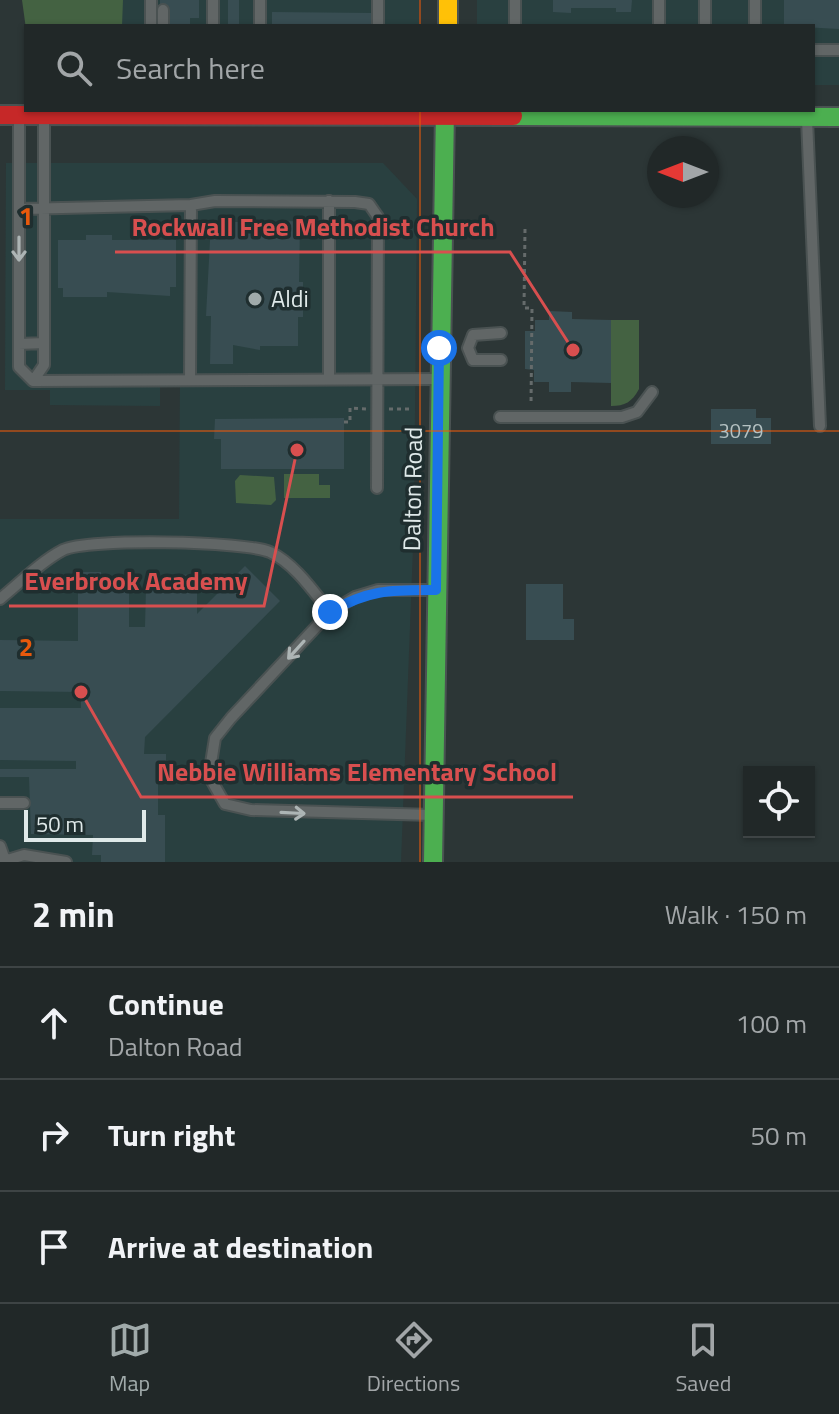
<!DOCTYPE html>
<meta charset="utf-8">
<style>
body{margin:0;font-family:"Titillium Web",sans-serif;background:#293030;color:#f1f3f6}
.controls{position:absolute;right:24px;bottom:24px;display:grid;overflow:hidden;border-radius:0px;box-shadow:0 2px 6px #0004}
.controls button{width:72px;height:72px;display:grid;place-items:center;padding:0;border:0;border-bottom:2px solid #3e4445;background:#212828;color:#f1f3f6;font:40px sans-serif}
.compass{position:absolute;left:647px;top:136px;width:72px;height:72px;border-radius:50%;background:#212828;box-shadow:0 2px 6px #0004;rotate:270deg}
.scale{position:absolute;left:24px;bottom:20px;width:122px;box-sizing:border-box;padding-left:8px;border:4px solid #dfe9e9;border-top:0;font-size:22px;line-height:28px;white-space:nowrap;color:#dfe9e9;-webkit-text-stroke:6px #1f2e2f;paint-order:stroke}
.stop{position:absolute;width:24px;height:24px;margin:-18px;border:6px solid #1a73e8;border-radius:50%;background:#fff}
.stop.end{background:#1a73e8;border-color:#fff;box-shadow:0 2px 8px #0008}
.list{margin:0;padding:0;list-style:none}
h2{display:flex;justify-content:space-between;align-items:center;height:104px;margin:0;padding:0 32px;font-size:34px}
h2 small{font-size:26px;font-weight:400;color:#a2a6a8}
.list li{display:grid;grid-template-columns:52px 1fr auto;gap:24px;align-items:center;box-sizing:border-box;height:112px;padding:0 32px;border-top:2px solid #3e4445}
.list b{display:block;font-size:30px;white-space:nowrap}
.list p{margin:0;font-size:26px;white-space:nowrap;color:#a2a6a8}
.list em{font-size:26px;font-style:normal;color:#a2a6a8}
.icon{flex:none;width:44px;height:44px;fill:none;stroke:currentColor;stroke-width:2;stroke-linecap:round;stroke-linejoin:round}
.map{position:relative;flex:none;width:839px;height:862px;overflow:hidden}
.search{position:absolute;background:#212828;box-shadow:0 2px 6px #0004;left:24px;right:24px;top:24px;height:88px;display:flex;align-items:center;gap:20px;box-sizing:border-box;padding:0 28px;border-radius:0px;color:#a2a6a8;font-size:30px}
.sheet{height:440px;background:#212828}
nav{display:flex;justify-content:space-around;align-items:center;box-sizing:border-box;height:112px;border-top:2px solid #3e4445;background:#212828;font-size:22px;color:#a2a6a8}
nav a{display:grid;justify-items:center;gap:4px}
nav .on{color:#a0aaaa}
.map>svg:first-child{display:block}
.built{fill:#294040}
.green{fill:#446242}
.building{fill:#384d52}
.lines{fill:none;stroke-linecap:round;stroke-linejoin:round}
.lane-casing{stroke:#4a5252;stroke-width:14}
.fast-casing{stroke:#4a5252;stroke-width:22}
.slow-casing{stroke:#4a5252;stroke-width:22}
.jam-casing{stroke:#4a5252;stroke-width:22}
.path{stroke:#656b6b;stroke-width:3;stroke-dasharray:4 4;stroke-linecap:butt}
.lane{stroke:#616666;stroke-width:10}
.fast{stroke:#4caf50;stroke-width:18}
.slow{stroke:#ffc107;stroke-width:18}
.jam{stroke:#c62828;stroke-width:18}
.oneway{stroke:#adb5b5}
.route{stroke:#1a73e8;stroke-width:10}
.grid{fill:none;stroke:#e8590c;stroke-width:2;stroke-opacity:0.55}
.poi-dot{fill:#a0aaaa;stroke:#1f2e2f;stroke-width:3}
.labels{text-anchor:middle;stroke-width:7;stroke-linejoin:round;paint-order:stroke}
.number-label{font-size:20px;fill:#b5c2c3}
.poi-label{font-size:24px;fill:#dfe9e9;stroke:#1f2e2f;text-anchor:start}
.street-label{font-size:24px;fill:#dfe9e9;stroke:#1f2e2f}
.grid-label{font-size:26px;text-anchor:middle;font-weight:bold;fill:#e8590c;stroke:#1f2e2f;stroke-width:7;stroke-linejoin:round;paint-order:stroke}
.leader{fill:none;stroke:#d84f4f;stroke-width:3}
.callout-dot{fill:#d84f4f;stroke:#1f2e2f;stroke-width:3}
.callout-label{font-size:26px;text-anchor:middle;font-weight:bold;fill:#d84f4f;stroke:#1f2e2f;stroke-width:7;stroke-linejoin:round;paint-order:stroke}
</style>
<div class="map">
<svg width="839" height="862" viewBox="0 0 839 862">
<rect width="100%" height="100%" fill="#2c3636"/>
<path class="built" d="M107 0H419V26H107Z
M477 0H839V85H813V26H477Z
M6 163H383L417 199 414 521 401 862H0V519H179L180 379 160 380V406L50 405V390H5Z"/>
<path class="green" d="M22 0H123L122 26H26V29Z
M611 320H639V389C632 402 625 406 611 406Z
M284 474H319V485H330V498H284Z
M240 475 274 477 276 500 271 505 236 503 235 481Z"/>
<path class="building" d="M160 0H199V18H190V26H169V10H160Z
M228 0H239V26H228Z
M553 0H632L631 12H616V8H571V13L553 12Z
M784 0H839V29L784 26Z
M272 12 372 13 371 26H272Z
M240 218H251V222L300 221 299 282H303V317H298V346H260V350L233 345V364H210L211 316H206L211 222H240Z
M86 235H112V240H176V287H170V296L107 292V297H63V288H58V240H86Z
M549 311 572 312V319L611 320V383L571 382V392H549V382H534V370L525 369V331H535V320H549Z
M711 409H756V418H771V444H711Z
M344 418V469H221V439H214L215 419Z
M245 566 280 601 145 737 144 754H166V777H158V815H165V862H101V855H92L93 835 31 834 29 777H0V769H76V761L0 760V708H81V692L0 691V640L78 641V572H101V585L129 586V627H145L146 588H167V574L197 575V614Z
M526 584H563V619H574V640H526Z"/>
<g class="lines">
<defs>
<path id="lane" d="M213 0V26
M163 10V26
M151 26V0
M260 26V0
M378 26V0
M515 26V0
M659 26V0
M705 26V0
M755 26V0
M813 50H839
M19 117V367L33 381 438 379
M807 119 820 426
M191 205 215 201 355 202 369 204 378 217 377 488
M19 209 191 205 190 379
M501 333 473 335 468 348 473 360H501
M19 344 44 343
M329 379V201
M33 381 44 365V118
M500 417H622L637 412 652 392
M0 599C20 583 40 562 63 550 87 538 244 541 270 552 295 564 313 591 330 612
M0 803H24
M433 815 251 810 225 804 209 776 215 738 231 718 330 612 355 597 378 590H436
M0 846 5 860
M1 862 24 855 66 862"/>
<path id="fast" d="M513 116 839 117
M433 862 445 110"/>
<path id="slow" d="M448 0V26"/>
<path id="jam" d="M0 115 513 116"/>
</defs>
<use href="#lane" class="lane-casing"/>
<use href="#fast" class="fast-casing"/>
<use href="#slow" class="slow-casing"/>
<use href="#jam" class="jam-casing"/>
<path class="path" d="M525 229 524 308H532L531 405
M389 409H413
M344 422H350V408L366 409"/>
<use href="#lane" class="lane"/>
<use href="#fast" class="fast"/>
<use href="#slow" class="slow"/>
<use href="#jam" class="jam"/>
</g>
<defs><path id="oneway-shaft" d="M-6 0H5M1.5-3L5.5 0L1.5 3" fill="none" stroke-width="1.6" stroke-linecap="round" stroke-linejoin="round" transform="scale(2)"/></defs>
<g class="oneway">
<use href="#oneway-shaft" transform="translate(19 249) rotate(90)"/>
<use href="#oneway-shaft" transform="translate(296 650) rotate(132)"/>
<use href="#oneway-shaft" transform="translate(293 813) rotate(3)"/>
</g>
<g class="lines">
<path class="route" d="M330 612C369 589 392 590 436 590L439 348"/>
</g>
<path class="grid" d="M420 0V26M420 110V862M0 431H839"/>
<circle class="poi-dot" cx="255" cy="299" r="8"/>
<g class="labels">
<g class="number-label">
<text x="741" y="438">3079</text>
</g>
<g class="poi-label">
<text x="271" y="307">Aldi</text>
</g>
<g class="street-label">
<text transform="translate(413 489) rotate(-89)" y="8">Dalton Road</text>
</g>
</g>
<g class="grid-label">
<text x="26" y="225">1</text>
<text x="26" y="656">2</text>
</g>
<path class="leader" d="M573 350L510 252H115M297 450L264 606H9M81 692L141 797H573"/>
<g class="callout-dot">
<circle cx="573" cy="350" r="8"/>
<circle cx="297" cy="450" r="8"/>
<circle cx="81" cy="692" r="8"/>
</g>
<g class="callout-label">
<text x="313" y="236">Rockwall Free Methodist Church</text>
<text x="136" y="590">Everbrook Academy</text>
<text x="357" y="781">Nebbie Williams Elementary School</text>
</g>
</svg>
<div class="controls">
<button><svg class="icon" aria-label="locate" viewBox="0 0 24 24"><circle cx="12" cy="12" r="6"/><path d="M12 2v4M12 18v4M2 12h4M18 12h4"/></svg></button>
</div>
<svg class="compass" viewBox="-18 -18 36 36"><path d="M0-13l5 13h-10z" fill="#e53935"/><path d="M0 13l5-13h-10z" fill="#a2a6a8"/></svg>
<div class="scale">50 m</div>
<div class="stop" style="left:439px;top:348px"></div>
<div class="stop end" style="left:330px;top:612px"></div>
<div class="search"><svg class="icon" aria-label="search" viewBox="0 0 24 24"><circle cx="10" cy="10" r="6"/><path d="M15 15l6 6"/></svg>Search here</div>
</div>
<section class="sheet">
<h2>2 min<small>Walk · 150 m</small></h2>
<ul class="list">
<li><svg class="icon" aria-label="ahead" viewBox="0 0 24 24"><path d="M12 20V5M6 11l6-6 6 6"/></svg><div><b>Continue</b><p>Dalton Road</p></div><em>100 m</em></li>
<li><svg class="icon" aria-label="right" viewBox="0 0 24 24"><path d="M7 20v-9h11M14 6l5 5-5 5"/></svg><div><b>Turn right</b></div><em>50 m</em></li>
<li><svg class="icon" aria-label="arrive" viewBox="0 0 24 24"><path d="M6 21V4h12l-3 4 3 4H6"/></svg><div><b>Arrive at destination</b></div></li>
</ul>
</section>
<nav>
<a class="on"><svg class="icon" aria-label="map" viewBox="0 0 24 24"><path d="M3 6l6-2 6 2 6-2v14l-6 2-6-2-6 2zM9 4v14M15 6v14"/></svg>Map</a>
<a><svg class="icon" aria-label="directions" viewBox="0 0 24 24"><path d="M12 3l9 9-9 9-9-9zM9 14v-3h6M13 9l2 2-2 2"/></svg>Directions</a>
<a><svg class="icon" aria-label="saved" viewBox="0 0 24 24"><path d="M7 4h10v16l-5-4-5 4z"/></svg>Saved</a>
</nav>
